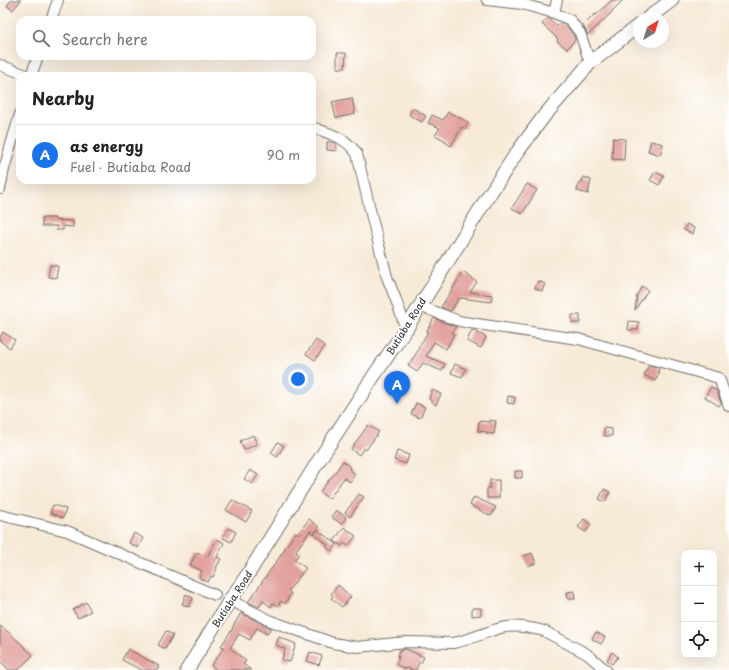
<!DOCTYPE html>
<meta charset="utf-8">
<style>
body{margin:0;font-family:"Playpen Sans",sans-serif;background:#f6f6f6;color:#222}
.controls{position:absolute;right:12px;bottom:12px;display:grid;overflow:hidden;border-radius:8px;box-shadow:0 4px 16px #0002}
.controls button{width:36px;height:36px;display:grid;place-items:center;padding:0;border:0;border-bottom:1px solid #e0e0e0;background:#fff;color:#222;font:20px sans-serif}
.compass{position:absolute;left:633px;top:12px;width:36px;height:36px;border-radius:50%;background:#fff;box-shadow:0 4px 16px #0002;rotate:38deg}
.you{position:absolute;left:298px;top:379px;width:14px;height:14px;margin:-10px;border:3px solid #fff;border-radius:50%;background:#1a73e8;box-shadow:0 0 0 6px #1a73e833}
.badge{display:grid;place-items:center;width:26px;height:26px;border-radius:50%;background:#1a73e8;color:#fff;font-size:13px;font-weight:700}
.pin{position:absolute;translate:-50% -33px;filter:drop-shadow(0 1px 2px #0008)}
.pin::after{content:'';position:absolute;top:21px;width:14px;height:12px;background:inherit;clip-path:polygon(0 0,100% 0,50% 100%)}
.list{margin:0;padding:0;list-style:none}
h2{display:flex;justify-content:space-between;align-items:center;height:52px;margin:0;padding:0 16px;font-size:17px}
h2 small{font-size:13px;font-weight:400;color:#767676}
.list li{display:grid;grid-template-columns:26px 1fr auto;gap:12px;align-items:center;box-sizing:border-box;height:60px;padding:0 16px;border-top:1px solid #e0e0e0}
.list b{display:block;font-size:15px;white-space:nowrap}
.list p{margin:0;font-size:13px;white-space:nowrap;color:#767676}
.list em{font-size:13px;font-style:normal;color:#767676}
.icon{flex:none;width:22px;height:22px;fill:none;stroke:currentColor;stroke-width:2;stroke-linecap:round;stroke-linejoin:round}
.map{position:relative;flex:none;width:729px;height:670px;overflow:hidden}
.search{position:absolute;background:#fff;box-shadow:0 4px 16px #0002;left:16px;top:16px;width:300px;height:44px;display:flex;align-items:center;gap:10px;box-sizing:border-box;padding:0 14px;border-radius:12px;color:#767676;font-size:15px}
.panel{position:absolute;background:#fff;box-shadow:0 4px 16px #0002;left:16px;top:72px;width:300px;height:112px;border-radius:12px}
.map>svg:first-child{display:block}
.building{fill:#e2a19c}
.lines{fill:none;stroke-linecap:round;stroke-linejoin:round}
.minor-casing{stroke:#726e67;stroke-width:12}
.major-casing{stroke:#726e67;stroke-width:15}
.minor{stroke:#fff;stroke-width:10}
.major{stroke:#fff;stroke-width:13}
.labels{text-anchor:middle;stroke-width:4;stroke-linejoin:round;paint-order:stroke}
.street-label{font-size:10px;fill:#2b2b2b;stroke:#fff}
</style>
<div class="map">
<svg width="729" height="670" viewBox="0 0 729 670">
<rect width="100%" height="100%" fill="#fff"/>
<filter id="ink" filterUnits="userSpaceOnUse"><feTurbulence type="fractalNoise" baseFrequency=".025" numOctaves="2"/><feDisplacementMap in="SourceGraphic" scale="8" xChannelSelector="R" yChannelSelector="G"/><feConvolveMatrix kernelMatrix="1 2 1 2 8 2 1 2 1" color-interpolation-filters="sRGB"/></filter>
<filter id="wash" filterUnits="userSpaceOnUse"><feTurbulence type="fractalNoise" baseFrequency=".012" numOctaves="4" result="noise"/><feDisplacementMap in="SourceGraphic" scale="16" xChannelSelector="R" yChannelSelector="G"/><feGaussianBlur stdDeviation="0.9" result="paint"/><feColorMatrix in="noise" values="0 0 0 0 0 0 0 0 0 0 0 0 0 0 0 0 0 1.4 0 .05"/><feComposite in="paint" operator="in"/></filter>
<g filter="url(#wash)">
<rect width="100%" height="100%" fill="#f7ead7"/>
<g id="blocks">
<path class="building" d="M11 0H21L13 10 7 6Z
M612 0H623L612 11V12L588 35 586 31 583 26 595 14 596 15Z
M548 18 557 26 560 23 563 24 569 29 574 36 575 40 567 49 557 41 558 39 542 24Z
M337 53H346L345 68H337Z
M352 98 355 114 336 118 332 102Z
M413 108 426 116 422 122 409 115Z
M448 112 468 122 465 129 462 127 451 146 445 142 446 141 435 135 440 128 428 123 432 115 443 120Z
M613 138 625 139 624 160 612 159Z
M651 141 663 144 660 155 648 151Z
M327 142H332L336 144V151L327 150Z
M655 172 664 176 659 185 650 180Z
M583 177 591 180 588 194 577 191 579 182H582Z
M527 184 537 190 522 214 512 208Z
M42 218H55V220L73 221V227L63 226V230H56L57 226H42Z
M687 224 694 228 692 234 684 230Z
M50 265 58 266 56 278 48 277Z
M463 272 477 282 470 292 492 295 491 302 461 298 460 299 459 298 451 311 441 307Z
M538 281 545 284 542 291 535 288Z
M642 286 648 290 635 310 637 295Z
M572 315H580V323H572Z
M434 318 456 327 452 333 454 334 446 349 434 342 426 356 445 364 442 371 423 363 417 372 408 366 419 349 418 348 428 332H426Z
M629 321 639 322 638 330H628Z
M472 330 486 337 481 348 467 341Z
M3 332 15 340 10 348 0 341V337Z
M316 340 325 346 315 360 306 354Z
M455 364 466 369 462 377 451 373Z
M649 365 659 368 658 372 660 373 655 381 644 375Z
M711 387 717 391 721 403 719 406 705 397Z
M432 390 441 394 436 405 429 399Z
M508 396 515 397 514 404 507 403Z
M416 403 425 407 420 418 411 414Z
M489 420 496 421 494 434 486 433 487 432 478 431 479 421 489 422Z
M368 425 379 432 366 450 364 448 359 455 351 449Z
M604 428 612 429V436H604Z
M253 435 257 444 244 450 240 441Z
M278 442 284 446 277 457 271 453Z
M397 451 409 455 406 464 394 460Z
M343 461 350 467 349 469 355 474 350 482 344 478 329 499 320 492 331 477H332Z
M250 470 258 475 252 484 244 479Z
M515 471H522V478H515Z
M490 480H499V498H487V488H490Z
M604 489 610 492 605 502 599 499Z
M359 494 364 497 350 517 345 513Z
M474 497 496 507 491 516 470 505Z
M232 500 252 511 246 522 226 510Z
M53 505 66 509 63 518 50 513Z
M336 510 346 517 342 524 331 517Z
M309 519 319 527 314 534 310 531 295 552 299 554 294 560 306 568 288 591 291 593 285 604 281 601 278 606 273 603 271 607 263 601 259 607 248 602 272 568 285 549H284L296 532 298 534Z
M584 519 591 525 585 532 578 527Z
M344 527 356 536 348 546 344 543 342 546 334 541Z
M228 528 236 532 231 542 223 538Z
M317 530 337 544 332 551 326 547 328 545 314 534Z
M134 533 143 538 138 548 129 543Z
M217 539 224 543 217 557 221 559 216 568H217L213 577 211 576 208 582 199 578 202 571 190 565 197 552 207 557Z
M532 553 536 563 528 566 524 556Z
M338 585 351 597 342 607 331 598 333 596 331 594Z
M574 591 575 599H568L567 592Z
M186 594 193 598 189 607 182 604Z
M86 602 91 611 78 618 73 610Z
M472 608H481V615L472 616Z
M241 613 271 628 267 634 257 628 250 640 239 634 230 648 246 661 243 664 251 670H217L211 666 224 647 221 646 233 628H232Z
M0 626 6 630 33 655 18 670H9L0 661Z
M166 631 173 635 165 649 158 645Z
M596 632 605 637 601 644 592 639Z
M279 637 296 644 290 662 282 660 285 649 276 645Z
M128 649 159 666 157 670H142L122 660Z
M402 649H406L424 657 421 663 419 662 416 670H412L407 668 406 669 396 665 399 657H397L399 650 401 651Z
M310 652 322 656 319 665 307 661Z
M612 652 618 657 612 664 607 660Z"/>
</g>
</g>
<g filter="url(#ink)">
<use href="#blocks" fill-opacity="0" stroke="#726e67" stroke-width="1"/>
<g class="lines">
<defs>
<path id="minor" d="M487 0 522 4 554 13
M557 0 554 13 570 20 580 33 590 63
M51 20 58 0
M0 65 29 76
M31 76 38 56
M312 127C330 134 346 137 357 154L372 218 387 277 396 300 406 329
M0 189 4 169 20 114
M420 306 456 320 464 322 578 339 719 378 729 406
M0 515 67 531 215 595
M230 600 271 621 333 643 357 647 406 642 453 643C470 640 485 632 501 628 513 625 532 628 544 631L587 654 606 670"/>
<path id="major" d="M648 18 672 0
M187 670 230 600 248 574 321 457 373 377 406 329 420 306 489 195 516 154 544 116 590 63 639 25"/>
</defs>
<use href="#minor" class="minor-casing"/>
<use href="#major" class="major-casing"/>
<use href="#minor" class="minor"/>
<use href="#major" class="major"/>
</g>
</g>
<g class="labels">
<g class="street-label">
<text transform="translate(406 326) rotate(-58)" y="4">Butiaba Road</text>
<text transform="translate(232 599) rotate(-57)" y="4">Butiaba Road</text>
</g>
</g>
</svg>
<div class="controls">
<button>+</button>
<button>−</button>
<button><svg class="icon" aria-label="locate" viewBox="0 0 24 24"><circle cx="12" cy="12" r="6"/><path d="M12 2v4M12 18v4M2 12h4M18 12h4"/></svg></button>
</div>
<svg class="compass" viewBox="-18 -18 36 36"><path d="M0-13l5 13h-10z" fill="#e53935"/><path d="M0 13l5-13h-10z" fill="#767676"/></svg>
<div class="you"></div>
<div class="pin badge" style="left:397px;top:404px">A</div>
<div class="search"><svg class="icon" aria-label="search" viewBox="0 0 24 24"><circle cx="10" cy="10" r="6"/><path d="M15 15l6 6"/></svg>Search here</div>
<section class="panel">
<h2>Nearby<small></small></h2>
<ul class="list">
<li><span class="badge">A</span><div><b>as energy</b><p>Fuel · Butiaba Road</p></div><em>90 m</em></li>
</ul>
</section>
</div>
